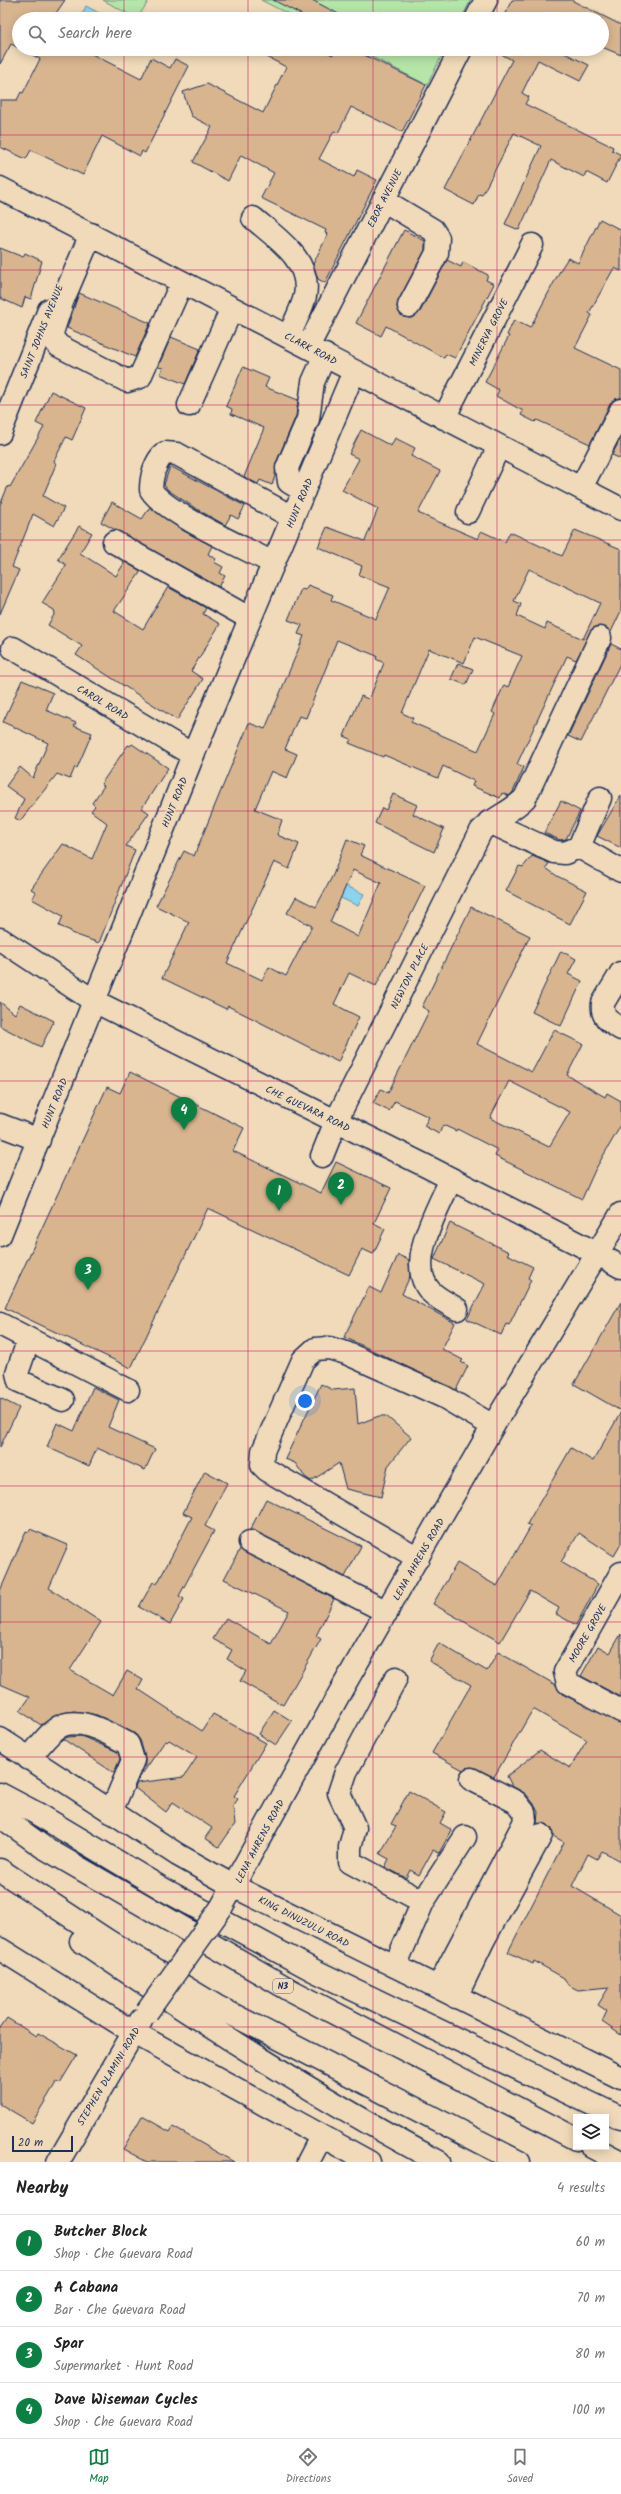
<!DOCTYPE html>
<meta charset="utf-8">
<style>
body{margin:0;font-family:Kalam,sans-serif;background:#f6f6f6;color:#222}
.controls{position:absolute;right:12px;bottom:12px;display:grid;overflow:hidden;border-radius:0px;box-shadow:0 2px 10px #0003}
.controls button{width:36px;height:36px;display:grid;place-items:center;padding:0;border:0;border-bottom:1px solid #e0e0e0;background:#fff;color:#222;font:20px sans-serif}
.scale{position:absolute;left:12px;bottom:10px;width:61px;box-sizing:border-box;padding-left:4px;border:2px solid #1b2f5e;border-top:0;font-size:11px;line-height:14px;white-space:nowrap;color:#1b2f5e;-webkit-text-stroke:3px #f0dab9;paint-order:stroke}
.you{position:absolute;left:305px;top:1401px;width:14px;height:14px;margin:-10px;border:3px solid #fff;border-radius:50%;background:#1a73e8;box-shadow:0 0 0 6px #1a73e833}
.badge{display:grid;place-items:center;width:26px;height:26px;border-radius:50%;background:#0b8043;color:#fff;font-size:13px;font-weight:700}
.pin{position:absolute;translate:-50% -33px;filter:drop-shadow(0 1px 2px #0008)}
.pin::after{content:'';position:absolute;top:21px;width:14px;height:12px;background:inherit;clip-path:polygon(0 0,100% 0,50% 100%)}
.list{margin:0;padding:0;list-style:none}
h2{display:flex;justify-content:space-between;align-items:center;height:52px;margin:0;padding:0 16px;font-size:17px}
h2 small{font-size:13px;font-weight:400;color:#767676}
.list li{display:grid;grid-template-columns:26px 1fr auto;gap:12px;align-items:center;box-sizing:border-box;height:56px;padding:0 16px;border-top:1px solid #e0e0e0}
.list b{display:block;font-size:15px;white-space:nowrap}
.list p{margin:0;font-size:13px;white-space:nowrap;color:#767676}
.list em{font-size:13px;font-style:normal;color:#767676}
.icon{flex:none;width:22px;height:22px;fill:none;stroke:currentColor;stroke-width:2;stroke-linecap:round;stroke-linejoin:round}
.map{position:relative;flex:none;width:621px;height:2162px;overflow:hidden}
.search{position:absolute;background:#fff;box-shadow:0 2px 10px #0003;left:12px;right:12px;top:12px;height:44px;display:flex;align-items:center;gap:10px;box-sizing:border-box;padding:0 14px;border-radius:22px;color:#767676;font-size:15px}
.sheet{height:276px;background:#fff}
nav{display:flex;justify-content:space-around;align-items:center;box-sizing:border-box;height:56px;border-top:1px solid #e0e0e0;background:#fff;font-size:11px;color:#767676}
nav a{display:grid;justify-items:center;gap:2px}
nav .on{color:#0b8043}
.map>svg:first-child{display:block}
.green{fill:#b4e6a7;stroke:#688a82}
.water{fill:#8cd3ed;stroke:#5f91b4}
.building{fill:#d8b58f;stroke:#1b2f5e;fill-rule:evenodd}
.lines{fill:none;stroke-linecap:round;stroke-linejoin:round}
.minor-casing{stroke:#1b2f5e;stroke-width:25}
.major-casing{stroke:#1b2f5e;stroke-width:25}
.highway-casing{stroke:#1b2f5e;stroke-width:25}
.minor{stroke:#f0dab9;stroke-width:22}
.major{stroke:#f0dab9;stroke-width:22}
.highway{stroke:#f0dab9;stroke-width:22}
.major-bridge-casing{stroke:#1b2f5e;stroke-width:25;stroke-linecap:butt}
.major-bridge{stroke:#f0dab9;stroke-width:22}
.grid{fill:none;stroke:#c2185b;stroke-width:1;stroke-opacity:0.55}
.labels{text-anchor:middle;stroke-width:3;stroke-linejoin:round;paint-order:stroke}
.shield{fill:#f0dab9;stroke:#5b6279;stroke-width:1}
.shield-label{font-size:9px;font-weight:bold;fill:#1b2f5e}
.street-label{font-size:10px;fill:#1b2f5e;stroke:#f0dab9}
</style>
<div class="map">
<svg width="621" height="2162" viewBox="0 0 621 2162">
<rect width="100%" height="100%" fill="#f0dab9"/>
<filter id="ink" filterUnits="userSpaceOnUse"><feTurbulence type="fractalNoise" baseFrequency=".025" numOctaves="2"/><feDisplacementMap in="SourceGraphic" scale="8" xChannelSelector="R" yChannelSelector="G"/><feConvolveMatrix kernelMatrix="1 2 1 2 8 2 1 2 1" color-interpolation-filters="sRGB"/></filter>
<g filter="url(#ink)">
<path class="green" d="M103 0H149L137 19Z
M261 0H471L461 19H298Z
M357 49H445L427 85Z"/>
<path class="water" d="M86 6 110 19H80Z
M333 880 364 894 358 906 328 892Z"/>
<path class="building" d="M0 0H65L52 19H19V48L11 44 0 64Z
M273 0H312L348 19H310Z
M512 0H571L621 25V55L602 47V19H502Z
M21 49H82L141 79 151 58 170 68 175 59 189 66 145 153 142 151 140 156 102 136 83 175 31 150 26 159 0 147V100H17L21 92 23 93 40 59Z
M252 49H320L333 55 336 49H352L426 85 402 132 351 107 338 133 334 131 319 159 354 177 357 170 377 180 325 283 318 279 313 264 328 234 325 233 326 230 261 198 274 173 241 155 228 181 193 162 212 127 191 116 183 92 207 84 263 113 286 67Z
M492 49H556L589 65 580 81 538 60 522 93 529 97 525 104 613 147 612 150 621 155 607 183 586 172 584 177 551 160 519 230 505 224 541 146 514 133 482 195 479 194 474 205 445 190 512 60Z
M600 219 621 230V271L614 268 589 313 592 315 575 348 621 370V398L615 399 610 404 590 444 537 420 535 422 521 415 523 411 496 396 499 390 485 382 509 336 507 335 514 320 530 328 562 267 568 258 578 263Z
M404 230 425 241V250L398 301 397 307 403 317 410 318 420 312 447 260 461 267 463 262 488 275 486 280 494 284 455 358 446 354 444 358 386 326 381 336 356 323Z
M0 248 23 257 25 253 42 261 31 299 25 297 22 308 0 298Z
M79 293 150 323 135 357 67 328Z
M171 337 200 349 185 384 160 374 163 368 158 367Z
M243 367 269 378 265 387 298 400 296 416 276 463 275 476 272 485 260 480 258 484 244 477 264 428 231 414 232 409 226 406Z
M51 391 86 408 72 440 66 437 54 461 56 464 43 496 64 508 54 526 33 514 12 567 19 570 0 614V505L8 486 10 487 44 427 36 423Z
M361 430 391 446 395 438 415 448 411 456 440 471 418 513 478 539 481 531 505 542 510 532 562 556 575 530 621 549V611L611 632 605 627 593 628 576 660 567 656 517 764 524 767 513 792 509 796 502 793 500 798 472 786 474 781 443 766 438 778 384 755 383 757 349 743 351 739 344 736 361 696 368 699 370 697 384 663 376 659 377 656 337 640 306 718 299 716 285 749 297 754 287 778 271 771 255 809 282 820 277 835 299 844 289 869 274 862 227 963 262 980 269 967 286 976 312 926 287 913 296 897 316 907 333 875 347 839 364 846 360 855 425 886 376 986 349 973 334 1004 359 1017 338 1062 228 1006 226 1009 162 978 189 922 156 906 184 851 194 856 249 723 265 729 304 636 298 634 302 625 288 620 301 589 305 590 308 585 333 595 331 600 376 619 390 587 359 575 362 566 318 547 327 527 365 541 378 509 342 490 359 459 349 454ZM529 569 600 603 583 639 547 623 545 629 517 616 521 604 514 601ZM475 637 522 656 508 687 504 685 492 712 495 714 478 751 411 722 413 718 402 713 429 649 464 663ZM353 870 381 883 358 937 330 922Z
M621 437V459L612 455Z
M170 466 245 506 238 519 231 515 225 525 195 508 168 490 164 485Z
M112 502 142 519 150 507 182 530 212 546 208 554 216 559 214 562 223 567 220 573 225 576 219 587 101 522Z
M79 526 92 533 80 553 116 576 125 562 141 571 114 611 143 629 168 587 206 608 203 614 220 624 191 671 203 679 177 720 76 655 82 646 48 625 55 613 54 610 42 603 66 565 58 559Z
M611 644 621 649V662L581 742 568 736Z
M458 663 473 669 466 685 451 679Z
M22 680 53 693 46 710 76 723 74 726 92 733 77 768 75 767 70 779 57 774 20 821 15 818 24 799 6 786 20 767 33 778 48 743 3 722Z
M132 744 168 768 142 808 149 813 126 846 135 850 99 943 71 933V931L59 926 63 916 32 899 36 892 31 889 63 844 92 859 107 823 91 811 95 806 92 803 104 786 101 784 128 745 130 746Z
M393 794 417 805 413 814 444 829 434 852 375 823 382 808 386 810Z
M621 795V848L597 836Z
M561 801 580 811 566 839 560 840 544 833Z
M532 856 549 863 546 868 557 876 587 891 570 924 506 891 519 866 523 867Z
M471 907 530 936 477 1044 532 1072 554 1030 583 1044 567 1075 605 1097 607 1093 621 1101V1125L595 1170 582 1199 495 1156 498 1150 457 1129 456 1131 443 1125 439 1134 424 1126 429 1117 395 1101 389 1111 373 1103 381 1089 388 1093 429 1011 422 1007ZM509 1081 570 1112 549 1147 490 1118Z
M561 951 576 959 568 974 582 981 561 1026 532 1012Z
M0 1002 15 1014 20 1004 54 1021 41 1047 0 1026Z
M130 1072 244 1128 233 1151 321 1193 336 1162 391 1188 374 1223 385 1229 373 1254 362 1249 349 1275 208 1208 131 1368 5 1308 107 1087 120 1093Z
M450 1223 509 1252 507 1254 533 1267 528 1278 531 1280 509 1325 506 1324 501 1335 467 1319 485 1284 434 1259Z
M398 1255 409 1260 410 1276 402 1294 455 1323 442 1349 463 1360 461 1362 468 1366 456 1390 344 1337 369 1287 381 1293Z
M621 1302V1411L574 1384Z
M321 1384 333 1390 355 1388 358 1424 379 1416H386L411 1437 388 1466 381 1497 346 1489 339 1463 311 1481 305 1477 295 1463 285 1459Z
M93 1387 119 1400 108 1427 155 1449 145 1470 97 1448 89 1466 47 1447 57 1423 74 1431Z
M0 1398 19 1408 0 1447Z
M621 1412V1544L614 1556 579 1533 561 1562 598 1584 576 1625 556 1614 559 1608 530 1591 500 1642 433 1604 457 1563 497 1586 531 1526 527 1524 571 1448 593 1461Z
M205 1471 227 1483 205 1526 214 1531 179 1596 184 1599 170 1624 139 1607 153 1582 157 1584 192 1517 183 1513Z
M266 1499 361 1546 345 1577 250 1530Z
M30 1529 68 1545 49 1588 101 1622 70 1670 113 1695 127 1671 143 1680 138 1689 202 1731 213 1714 266 1743 234 1796 238 1799 233 1806 235 1824 219 1847 205 1838 212 1828 173 1802 166 1812 135 1788 137 1783 184 1777 197 1757 169 1740 167 1742 165 1741 138 1780 145 1765V1757L140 1740 134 1733 97 1715 74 1711 58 1714 41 1725 20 1711 30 1697 0 1684V1591L26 1531 29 1532Z
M240 1549 334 1599 316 1636 321 1639 283 1705 240 1681 246 1671 227 1659 232 1650 213 1639 226 1618 271 1644 289 1611 224 1579Z
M621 1634V1697L581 1676 598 1646 610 1653Z
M439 1643 487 1671 498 1652 556 1685 562 1694 621 1723V1861L602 1851 597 1859 588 1854 572 1886 621 1915V2035L602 2022 607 2011 598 2005 609 1987 578 1990 568 1985 564 1978 534 1961 533 1964 508 1952 564 1842 553 1836 552 1829 547 1824H537L538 1812 534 1804 526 1794 512 1786 507 1776 540 1750 570 1768 587 1740 533 1709 494 1777 471 1767 463 1770 432 1753 471 1685 429 1661Z
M274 1710 292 1721 276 1745 259 1734Z
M81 1736 118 1752 120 1759 114 1773 63 1739 68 1737Z
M409 1791 446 1812 440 1823 452 1830 439 1853 433 1850 419 1875 410 1870 406 1878 385 1867 389 1859 380 1854 396 1826 391 1824Z
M7 2018 36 2036 38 2033 77 2055 60 2083 57 2081 32 2123 0 2104V2028Z
M142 2116 170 2132 173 2127 234 2162H147L123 2149Z"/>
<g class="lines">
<defs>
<path id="minor" d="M476 19 486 0
M0 188 621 509
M383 200 433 230 438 238 437 253 409 306
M253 218C276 238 312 260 305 296 302 309 294 323 289 336
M91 234 62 302 52 333 53 339 59 346 127 381 140 377 182 282
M308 347 461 49
M189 405 232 308
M444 418 532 245
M0 433 49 310
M581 488 621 410
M304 491 289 482 287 468 308 419 313 382 325 355
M468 512 499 446
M114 542 249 618
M273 563C245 548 165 513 151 490 151 477 155 461 165 453L177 454 292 517
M13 648 193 755
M489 822 554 852 565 853 579 847 621 871
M579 847 600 798
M621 973 603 1003C601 1018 610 1022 621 1029
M0 1125 39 1140
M322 1156 336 1121 481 831C494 817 512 812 525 798L600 638
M451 1179C439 1207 404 1264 431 1292 438 1299 449 1304 457 1309
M0 1235 193 755 354 371
M598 1254 621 1267
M0 1324 29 1339 17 1373 19 1381 63 1400
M29 1339 128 1390
M250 1542 387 1612
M418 1558 267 1470 262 1465 263 1451 303 1360 315 1349 329 1348 346 1353 444 1397 493 1426
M621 1573 565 1672 568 1683 621 1711
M396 1678 346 1772 339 1793 355 1828 350 1847V1862L423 1902
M29 1759C37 1749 46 1736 56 1729 76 1713 110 1734 128 1744L133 1760 111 1812
M395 1966 423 1902 465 1837
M438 1987 525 1821 524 1812 516 1802 471 1779
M456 1997 483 1941 541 1835
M308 2162 321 2137"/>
<path id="major" d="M0 939 94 1001 428 1167 598 1254
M0 1739 178 1855 235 1887 621 2078
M221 1908 343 1687 493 1426 621 1214
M0 1949 133 2032 369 2162
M58 2162 141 2020"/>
<path id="highway" d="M0 1794 36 1813 163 1889 313 1970 621 2118
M0 1816 43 1847 290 1990 576 2139
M0 1870 108 1941 216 2006 519 2162
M81 1941C197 2020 315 2096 439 2162
M592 2147 621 2162"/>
</defs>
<use href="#minor" class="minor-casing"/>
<use href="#major" class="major-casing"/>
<use href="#highway" class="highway-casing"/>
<use href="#minor" class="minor"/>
<use href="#major" class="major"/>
<use href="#highway" class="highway"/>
<defs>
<path id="major-bridge" d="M147 2012 221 1908"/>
</defs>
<use href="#major-bridge" class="major-bridge-casing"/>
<use href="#major-bridge" class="major-bridge"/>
</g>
</g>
<path class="grid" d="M124 0V19M248 0V19M373 0V19M497 0V19M124 49V2162M248 49V2162M373 49V2162M497 49V2162M0 135H621M0 270H621M0 405H621M0 540H621M0 676H621M0 811H621M0 946H621M0 1081H621M0 1216H621M0 1351H621M0 1486H621M0 1622H621M0 1757H621M0 1892H621M0 2027H621"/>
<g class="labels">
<rect class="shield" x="273" y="1979" width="20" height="14" rx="3"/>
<g class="shield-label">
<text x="283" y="1989">N3</text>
</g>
<g class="street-label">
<text transform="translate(384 198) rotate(-63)" y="4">EBOR AVENUE</text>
<text transform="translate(41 331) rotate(-68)" y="4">SAINT JOHNS AVENUE</text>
<text transform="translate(488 332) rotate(-63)" y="4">MINERVA GROVE</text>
<text transform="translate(311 348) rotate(28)" y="4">CLARK ROAD</text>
<text transform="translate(299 503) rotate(-67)" y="4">HUNT ROAD</text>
<text transform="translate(103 702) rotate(31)" y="4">CAROL ROAD</text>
<text transform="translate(174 802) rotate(-68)" y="4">HUNT ROAD</text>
<text transform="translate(409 976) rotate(-63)" y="4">NEWTON PLACE</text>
<text transform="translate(54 1103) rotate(-68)" y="4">HUNT ROAD</text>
<text transform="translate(308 1108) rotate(26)" y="4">CHE GUEVARA ROAD</text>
<text transform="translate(418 1559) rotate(-60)" y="4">LENA AHRENS ROAD</text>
<text transform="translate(587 1633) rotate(-60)" y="4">MOORE GROVE</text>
<text transform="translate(259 1841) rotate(-62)" y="4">LENA AHRENS ROAD</text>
<text transform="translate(304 1921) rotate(27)" y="4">KING DINUZULU ROAD</text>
<text transform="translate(108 2076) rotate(-59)" y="4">STEPHEN DLAMINI ROAD</text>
</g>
</g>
</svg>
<div class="controls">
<button><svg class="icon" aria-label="layers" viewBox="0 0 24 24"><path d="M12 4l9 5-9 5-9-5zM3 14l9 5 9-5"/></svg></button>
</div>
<div class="scale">20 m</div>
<div class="you"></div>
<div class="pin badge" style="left:279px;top:1211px">1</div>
<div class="pin badge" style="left:341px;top:1205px">2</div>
<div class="pin badge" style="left:88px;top:1290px">3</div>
<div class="pin badge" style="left:184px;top:1130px">4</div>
<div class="search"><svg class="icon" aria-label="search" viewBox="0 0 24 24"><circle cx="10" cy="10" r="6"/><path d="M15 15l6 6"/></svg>Search here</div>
</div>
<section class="sheet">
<h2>Nearby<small>4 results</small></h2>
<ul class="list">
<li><span class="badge">1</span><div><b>Butcher Block</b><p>Shop · Che Guevara Road</p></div><em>60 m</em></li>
<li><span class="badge">2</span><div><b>A Cabana</b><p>Bar · Che Guevara Road</p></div><em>70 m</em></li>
<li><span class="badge">3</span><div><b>Spar</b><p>Supermarket · Hunt Road</p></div><em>80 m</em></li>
<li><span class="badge">4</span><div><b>Dave Wiseman Cycles</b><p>Shop · Che Guevara Road</p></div><em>100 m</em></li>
</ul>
</section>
<nav>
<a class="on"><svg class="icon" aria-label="map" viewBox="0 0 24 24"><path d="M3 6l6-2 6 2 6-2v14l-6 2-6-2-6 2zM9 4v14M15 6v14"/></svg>Map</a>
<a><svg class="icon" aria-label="directions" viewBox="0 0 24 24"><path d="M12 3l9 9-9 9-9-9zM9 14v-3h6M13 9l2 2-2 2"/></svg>Directions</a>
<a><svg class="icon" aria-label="saved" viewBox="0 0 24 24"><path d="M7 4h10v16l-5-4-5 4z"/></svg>Saved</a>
</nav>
